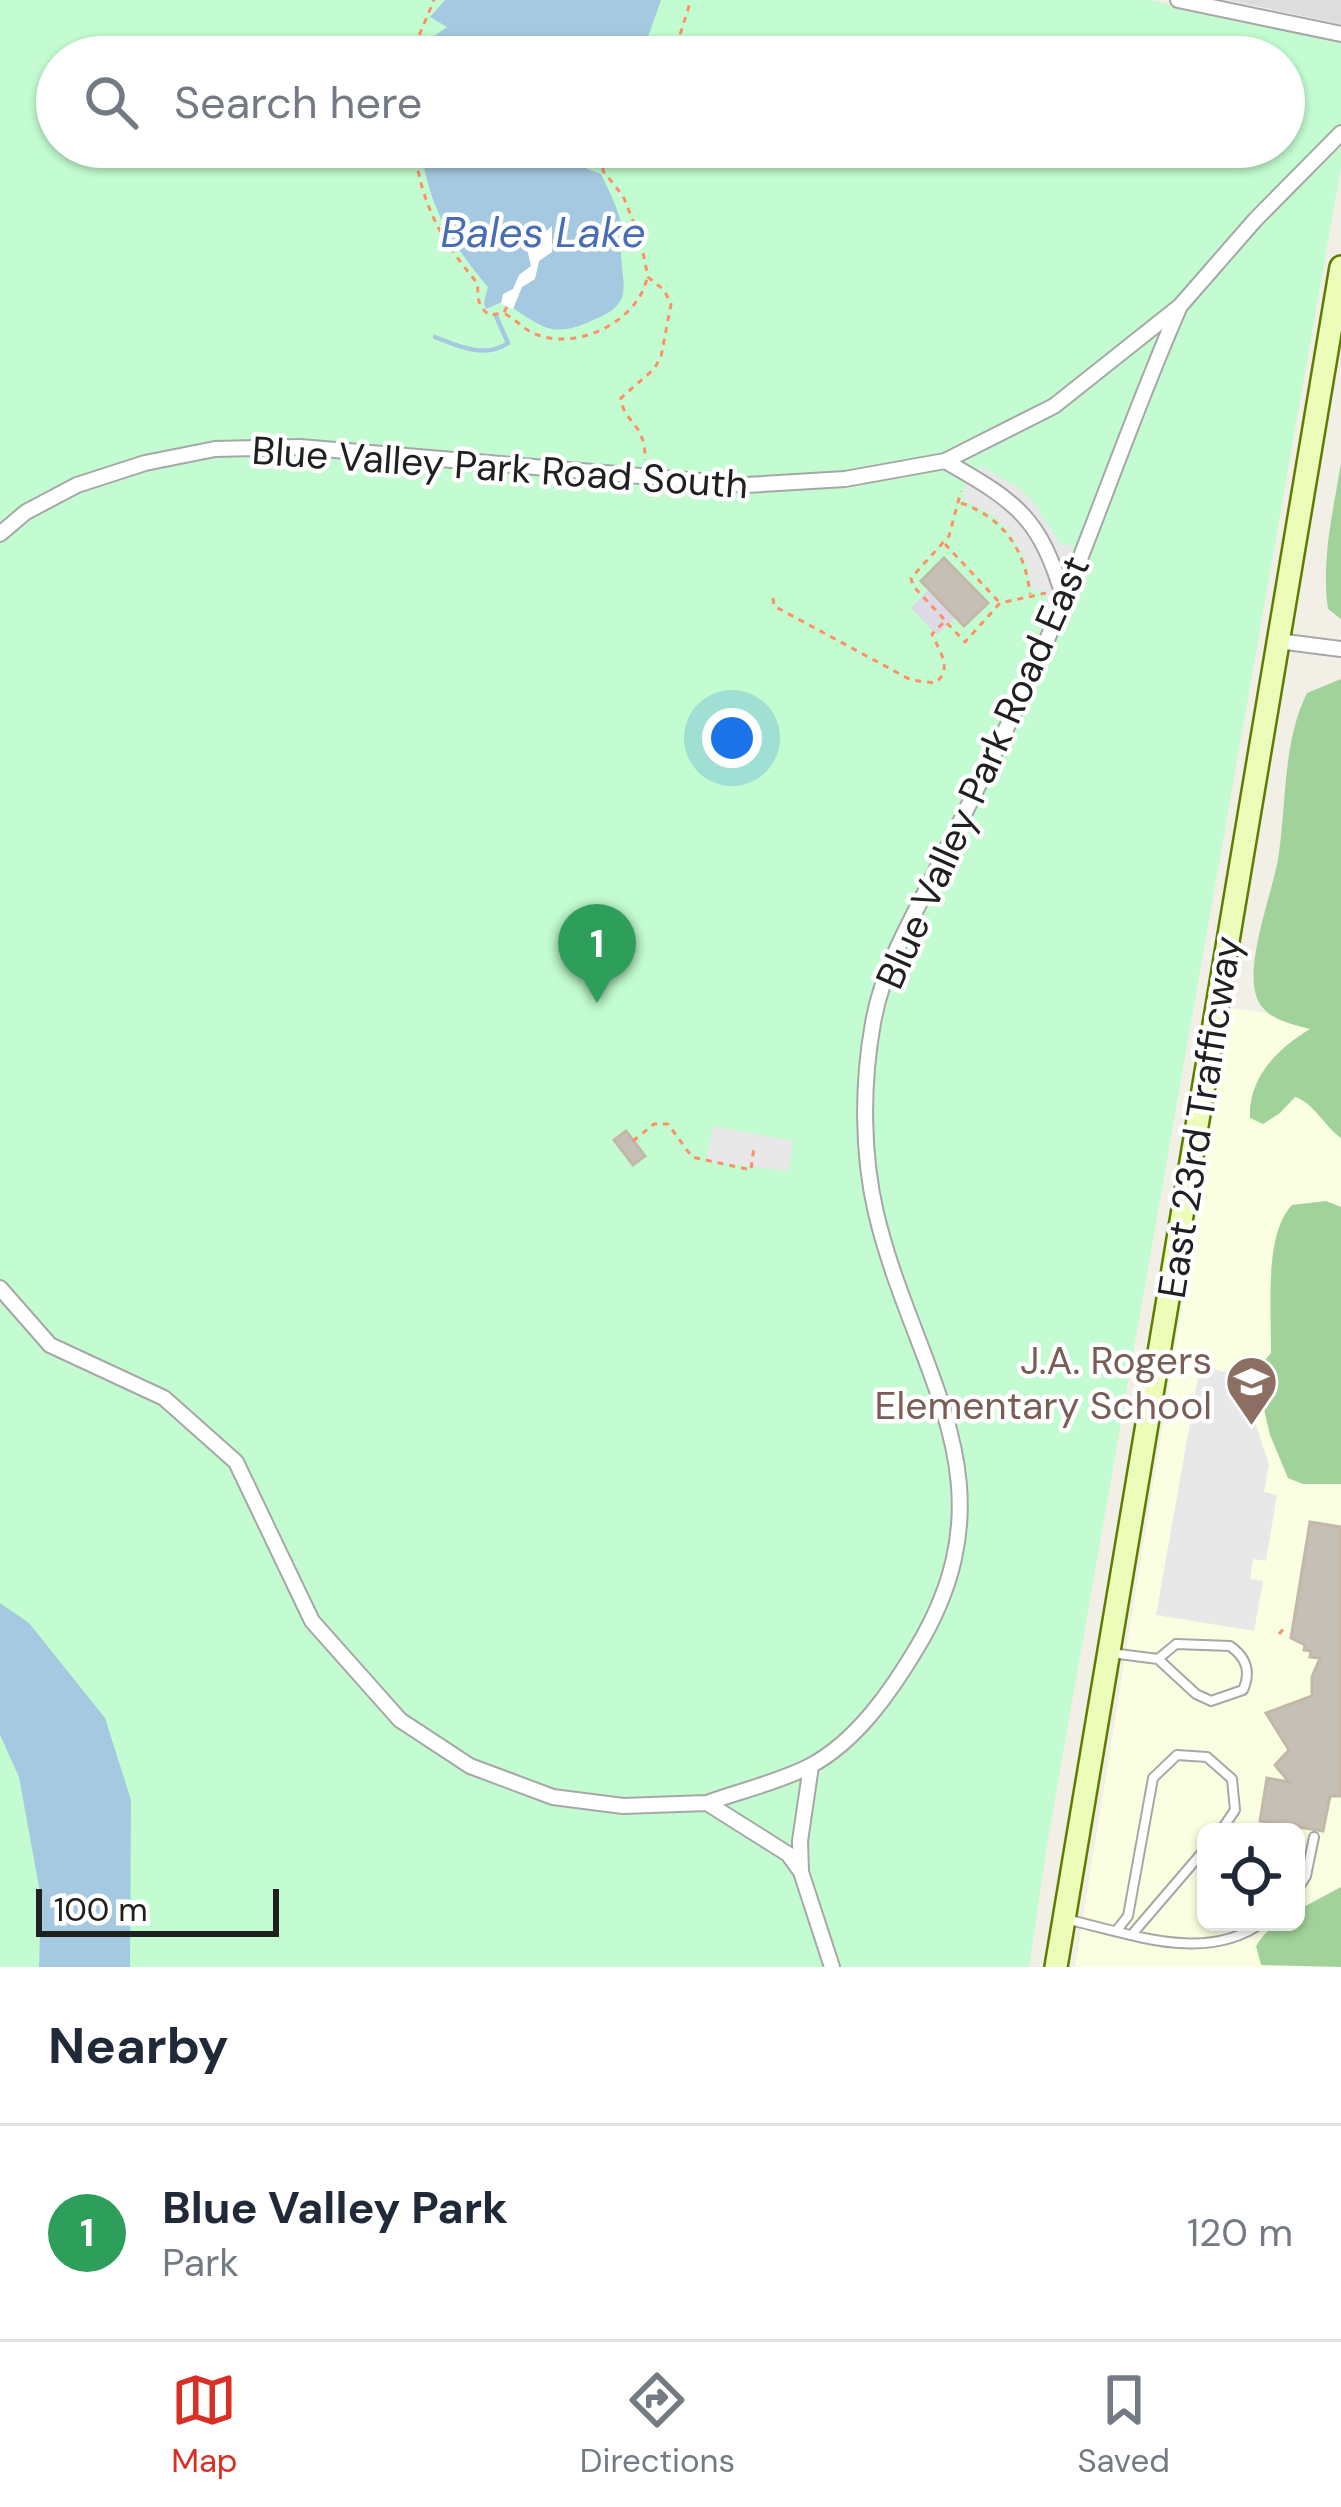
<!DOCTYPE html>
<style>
body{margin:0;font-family:"DM Sans",sans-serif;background:#f6f6f7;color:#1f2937}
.controls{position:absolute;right:36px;bottom:36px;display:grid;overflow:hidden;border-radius:18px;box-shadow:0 3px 9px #0004}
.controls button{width:108px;height:108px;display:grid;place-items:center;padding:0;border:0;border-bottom:3px solid #e0e1e3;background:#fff;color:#1f2937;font:60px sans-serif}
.scale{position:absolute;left:36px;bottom:30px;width:243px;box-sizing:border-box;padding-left:12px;border:6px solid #202020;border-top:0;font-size:33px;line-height:42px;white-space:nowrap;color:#202020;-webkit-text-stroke:9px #fff;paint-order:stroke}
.you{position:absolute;left:732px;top:738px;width:42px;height:42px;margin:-30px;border:9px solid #fff;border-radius:50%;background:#1a73e8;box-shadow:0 0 0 18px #1a73e833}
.badge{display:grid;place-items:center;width:78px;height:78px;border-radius:50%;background:#d93025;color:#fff;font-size:39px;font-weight:700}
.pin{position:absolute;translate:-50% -99px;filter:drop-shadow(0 3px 6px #0008)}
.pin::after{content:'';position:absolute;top:63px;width:42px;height:36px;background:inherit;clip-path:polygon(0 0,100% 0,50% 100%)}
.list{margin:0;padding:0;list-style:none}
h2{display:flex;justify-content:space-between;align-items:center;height:156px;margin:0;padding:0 48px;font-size:51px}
h2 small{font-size:39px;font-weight:400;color:#747a83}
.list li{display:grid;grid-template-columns:78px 1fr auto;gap:36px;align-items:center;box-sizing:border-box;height:216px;padding:0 48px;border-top:3px solid #e0e1e3}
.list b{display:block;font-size:45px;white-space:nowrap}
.list p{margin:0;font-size:39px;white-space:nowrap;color:#747a83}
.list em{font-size:39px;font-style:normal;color:#747a83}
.icon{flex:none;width:66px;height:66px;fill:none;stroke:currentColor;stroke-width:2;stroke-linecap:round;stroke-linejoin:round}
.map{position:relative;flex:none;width:1341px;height:1967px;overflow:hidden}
.search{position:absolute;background:#fff;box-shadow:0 3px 9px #0004;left:36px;right:36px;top:36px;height:132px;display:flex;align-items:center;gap:30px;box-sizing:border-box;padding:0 42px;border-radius:66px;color:#747a83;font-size:45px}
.sheet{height:372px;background:#fff}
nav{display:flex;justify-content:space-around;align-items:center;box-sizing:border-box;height:168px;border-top:3px solid #e0e1e3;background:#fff;font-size:33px;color:#747a83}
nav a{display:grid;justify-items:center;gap:6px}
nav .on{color:#d93025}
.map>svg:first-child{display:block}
.residential{fill:#dedddd}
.education{fill:#faffe1;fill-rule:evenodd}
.forest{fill:#a1d299}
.park{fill:#c2fcd0;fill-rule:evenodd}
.parking{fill:#e8e8e8}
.plaza{fill:#dcdae7}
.water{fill:#a5c9e0}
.pier{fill:#fff}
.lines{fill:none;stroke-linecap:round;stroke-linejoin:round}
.stream{stroke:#a5c9e0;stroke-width:4.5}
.building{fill:#c6bfb5;stroke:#c3b8a8;stroke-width:3}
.service-casing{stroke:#a7a7a7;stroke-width:12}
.minor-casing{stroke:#a7a7a7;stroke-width:18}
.secondary-casing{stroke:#5d7d00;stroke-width:26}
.path{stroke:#ff8f69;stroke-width:3;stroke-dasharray:6 6;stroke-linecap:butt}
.service{stroke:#fff;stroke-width:8}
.minor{stroke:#fff;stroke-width:14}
.secondary{stroke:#eefcb9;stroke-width:21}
.labels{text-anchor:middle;stroke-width:9;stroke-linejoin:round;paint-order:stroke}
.street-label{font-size:39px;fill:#202020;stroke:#fff}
.education-label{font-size:39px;fill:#785e54;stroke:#fff;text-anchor:end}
.water-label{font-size:42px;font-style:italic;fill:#476db4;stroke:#fff}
</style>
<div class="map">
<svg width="1341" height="1967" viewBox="0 0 1341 1967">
<rect width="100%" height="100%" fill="#f1efe6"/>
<path class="residential" d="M1228 0H1341V24Z"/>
<path class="education" d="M1230 1008 1341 1024V1967H1075ZM1206 1832H1296V1922H1206Z"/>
<path class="forest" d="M1341 463V619L1328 609C1321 560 1333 512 1341 463Z
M1341 679V1138C1324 1126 1314 1103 1295 1097L1280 1113 1263 1124 1250 1118C1248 1078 1277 1049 1310 1029 1291 1024 1265 1019 1257 998 1244 965 1272 894 1278 859 1287 804 1282 744 1307 693Z
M1326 1201 1341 1207V1484H1303L1288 1478 1270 1435 1255 1372 1271 1353C1272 1314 1263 1235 1292 1205Z
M1341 1887V1967L1261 1965 1256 1946C1267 1929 1276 1922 1296 1922V1911Z"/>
<path class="park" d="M0 0H1149L1341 43V167L1048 1839 1029 1967H0ZM57 57H1284V147H57Z"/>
<path class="parking" d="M981 466 1019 488 1033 501 1061 545 1074 544 1047 606 1045 591 1032 590 1027 562 1008 530 991 514 965 501 964 487Z
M713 1126 793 1141 789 1171 706 1161Z
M1200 1366 1239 1375 1269 1464 1264 1492 1277 1495 1266 1561 1253 1559 1250 1579 1263 1581 1254 1631 1156 1615Z"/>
<path class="plaza" d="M930 588 957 616 937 635 911 608Z"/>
<path class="water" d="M445 0H661L641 57H416L423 37 431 38 447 27 430 17Z
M421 147H600L578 154 587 169 601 174C610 193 622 215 623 237 624 243 621 249 621 256 624 293 632 305 589 322 577 327 565 331 552 329 534 325 519 310 502 302L486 309 484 303 488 287C452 245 427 204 421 147Z
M0 1603 29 1623 105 1718 131 1800 130 1967H39L41 1898 19 1777 0 1735Z"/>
<path class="pier" d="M552 226V252L539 261 535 279 522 287 513 309 501 304 503 294 513 289 519 275 531 266 527 249Z"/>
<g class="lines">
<path class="stream" d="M435 337C458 346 485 359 508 343L496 316"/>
</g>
<path class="building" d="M944 558 988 603 964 626 921 581Z
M626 1131 645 1156 633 1165 614 1140Z
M1310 1522 1341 1527V1796H1330L1323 1831 1260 1821 1267 1778 1289 1782 1275 1765 1289 1750 1266 1713 1312 1696V1677L1320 1658 1310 1657 1311 1651 1304 1650 1305 1645 1291 1638Z"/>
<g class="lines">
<defs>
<path id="service" d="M1111 1653 1158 1659 1196 1694 1211 1701 1243 1690C1251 1672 1247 1658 1230 1646L1176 1644 1158 1659
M1296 1892 1306 1876 1314 1837
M1069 1920C1132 1934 1206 1964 1263 1922
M1117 1930 1128 1916 1153 1778 1177 1755 1207 1757 1232 1779 1235 1810 1220 1832
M1134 1932 1206 1848"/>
<path id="minor" d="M1178 0 1341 34
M945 461C1017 502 1040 517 1064 599
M0 534 26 512 77 485 145 463 215 449 300 447 746 485 845 479 945 461 1054 406 1180 306 1255 220 1341 133
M1278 641 1341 649
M0 1288 50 1345 164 1398 236 1462 312 1621 400 1720 470 1766 553 1797 623 1806 707 1803 788 1854 801 1872 832 1967
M707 1803C740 1791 779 1782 810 1766 857 1741 892 1690 918 1646 1017 1479 914 1373 876 1213 862 1153 862 1084 873 1023 882 972 907 927 931 881 963 816 996 751 1027 685 1084 561 1125 431 1180 306
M801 1872 800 1841 811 1766"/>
<path id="secondary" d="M1056 1967 1341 267"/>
</defs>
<use href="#service" class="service-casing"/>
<use href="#minor" class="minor-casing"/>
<use href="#secondary" class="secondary-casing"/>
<path class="path" d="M410 57 434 0
M673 57 691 0
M414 147C422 206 440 238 478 284 477 298 478 306 489 315L504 313 507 306
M609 147 603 151V171L623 196 640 238 648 277 664 290 671 304 661 357 654 369 621 398C623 423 646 422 645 460
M505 314C517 320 525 331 538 335 579 350 638 321 647 278
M961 503C1004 518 1025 550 1030 594
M945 544 1000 603
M773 598 774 606 911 680 935 683C954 669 939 651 932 634L945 621 965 642 1000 603 1046 593
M944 619 913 586 911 578 949 536 961 491
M633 1141 654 1124H668L692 1157 751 1170 754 1146
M1279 1634 1285 1627"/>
<use href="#service" class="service"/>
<use href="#minor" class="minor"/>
<use href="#secondary" class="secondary"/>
</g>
<defs>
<symbol id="school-pin" viewBox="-11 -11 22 30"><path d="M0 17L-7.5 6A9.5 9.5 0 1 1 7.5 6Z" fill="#8d6e63" stroke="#fff"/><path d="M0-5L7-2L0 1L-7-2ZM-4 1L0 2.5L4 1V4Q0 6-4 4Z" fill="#fff"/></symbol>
</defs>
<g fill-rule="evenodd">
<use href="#school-pin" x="1222" y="1352" width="59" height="81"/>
</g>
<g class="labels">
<g class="street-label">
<text transform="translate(500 467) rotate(4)" y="14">Blue Valley Park Road South</text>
<text transform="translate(982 772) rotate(-66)" y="14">Blue Valley Park Road East</text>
<text transform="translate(1199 1117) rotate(-81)" y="14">East 23rd Trafficway</text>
</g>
<g class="education-label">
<text x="1212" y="1374">J.A. Rogers<tspan x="1212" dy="45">Elementary School</tspan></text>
</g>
<g class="water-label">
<text x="543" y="247">Bales Lake</text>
</g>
</g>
</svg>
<div class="controls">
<button><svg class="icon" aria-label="locate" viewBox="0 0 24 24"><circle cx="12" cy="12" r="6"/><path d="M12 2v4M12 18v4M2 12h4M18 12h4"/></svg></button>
</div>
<div class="scale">100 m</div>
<div class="you"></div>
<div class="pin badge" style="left:597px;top:1003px;background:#2e9e5b">1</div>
<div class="search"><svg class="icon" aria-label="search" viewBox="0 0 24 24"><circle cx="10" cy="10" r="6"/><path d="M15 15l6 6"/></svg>Search here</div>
</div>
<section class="sheet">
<h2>Nearby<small></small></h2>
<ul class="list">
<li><span class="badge" style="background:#2e9e5b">1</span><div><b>Blue Valley Park</b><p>Park</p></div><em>120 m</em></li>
</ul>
</section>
<nav>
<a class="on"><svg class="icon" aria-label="map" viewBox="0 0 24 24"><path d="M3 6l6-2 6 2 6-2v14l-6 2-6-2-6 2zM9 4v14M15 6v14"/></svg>Map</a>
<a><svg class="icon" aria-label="directions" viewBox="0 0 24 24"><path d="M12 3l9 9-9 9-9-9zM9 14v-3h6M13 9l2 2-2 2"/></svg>Directions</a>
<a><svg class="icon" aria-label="saved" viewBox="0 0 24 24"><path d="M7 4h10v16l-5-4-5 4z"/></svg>Saved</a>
</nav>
